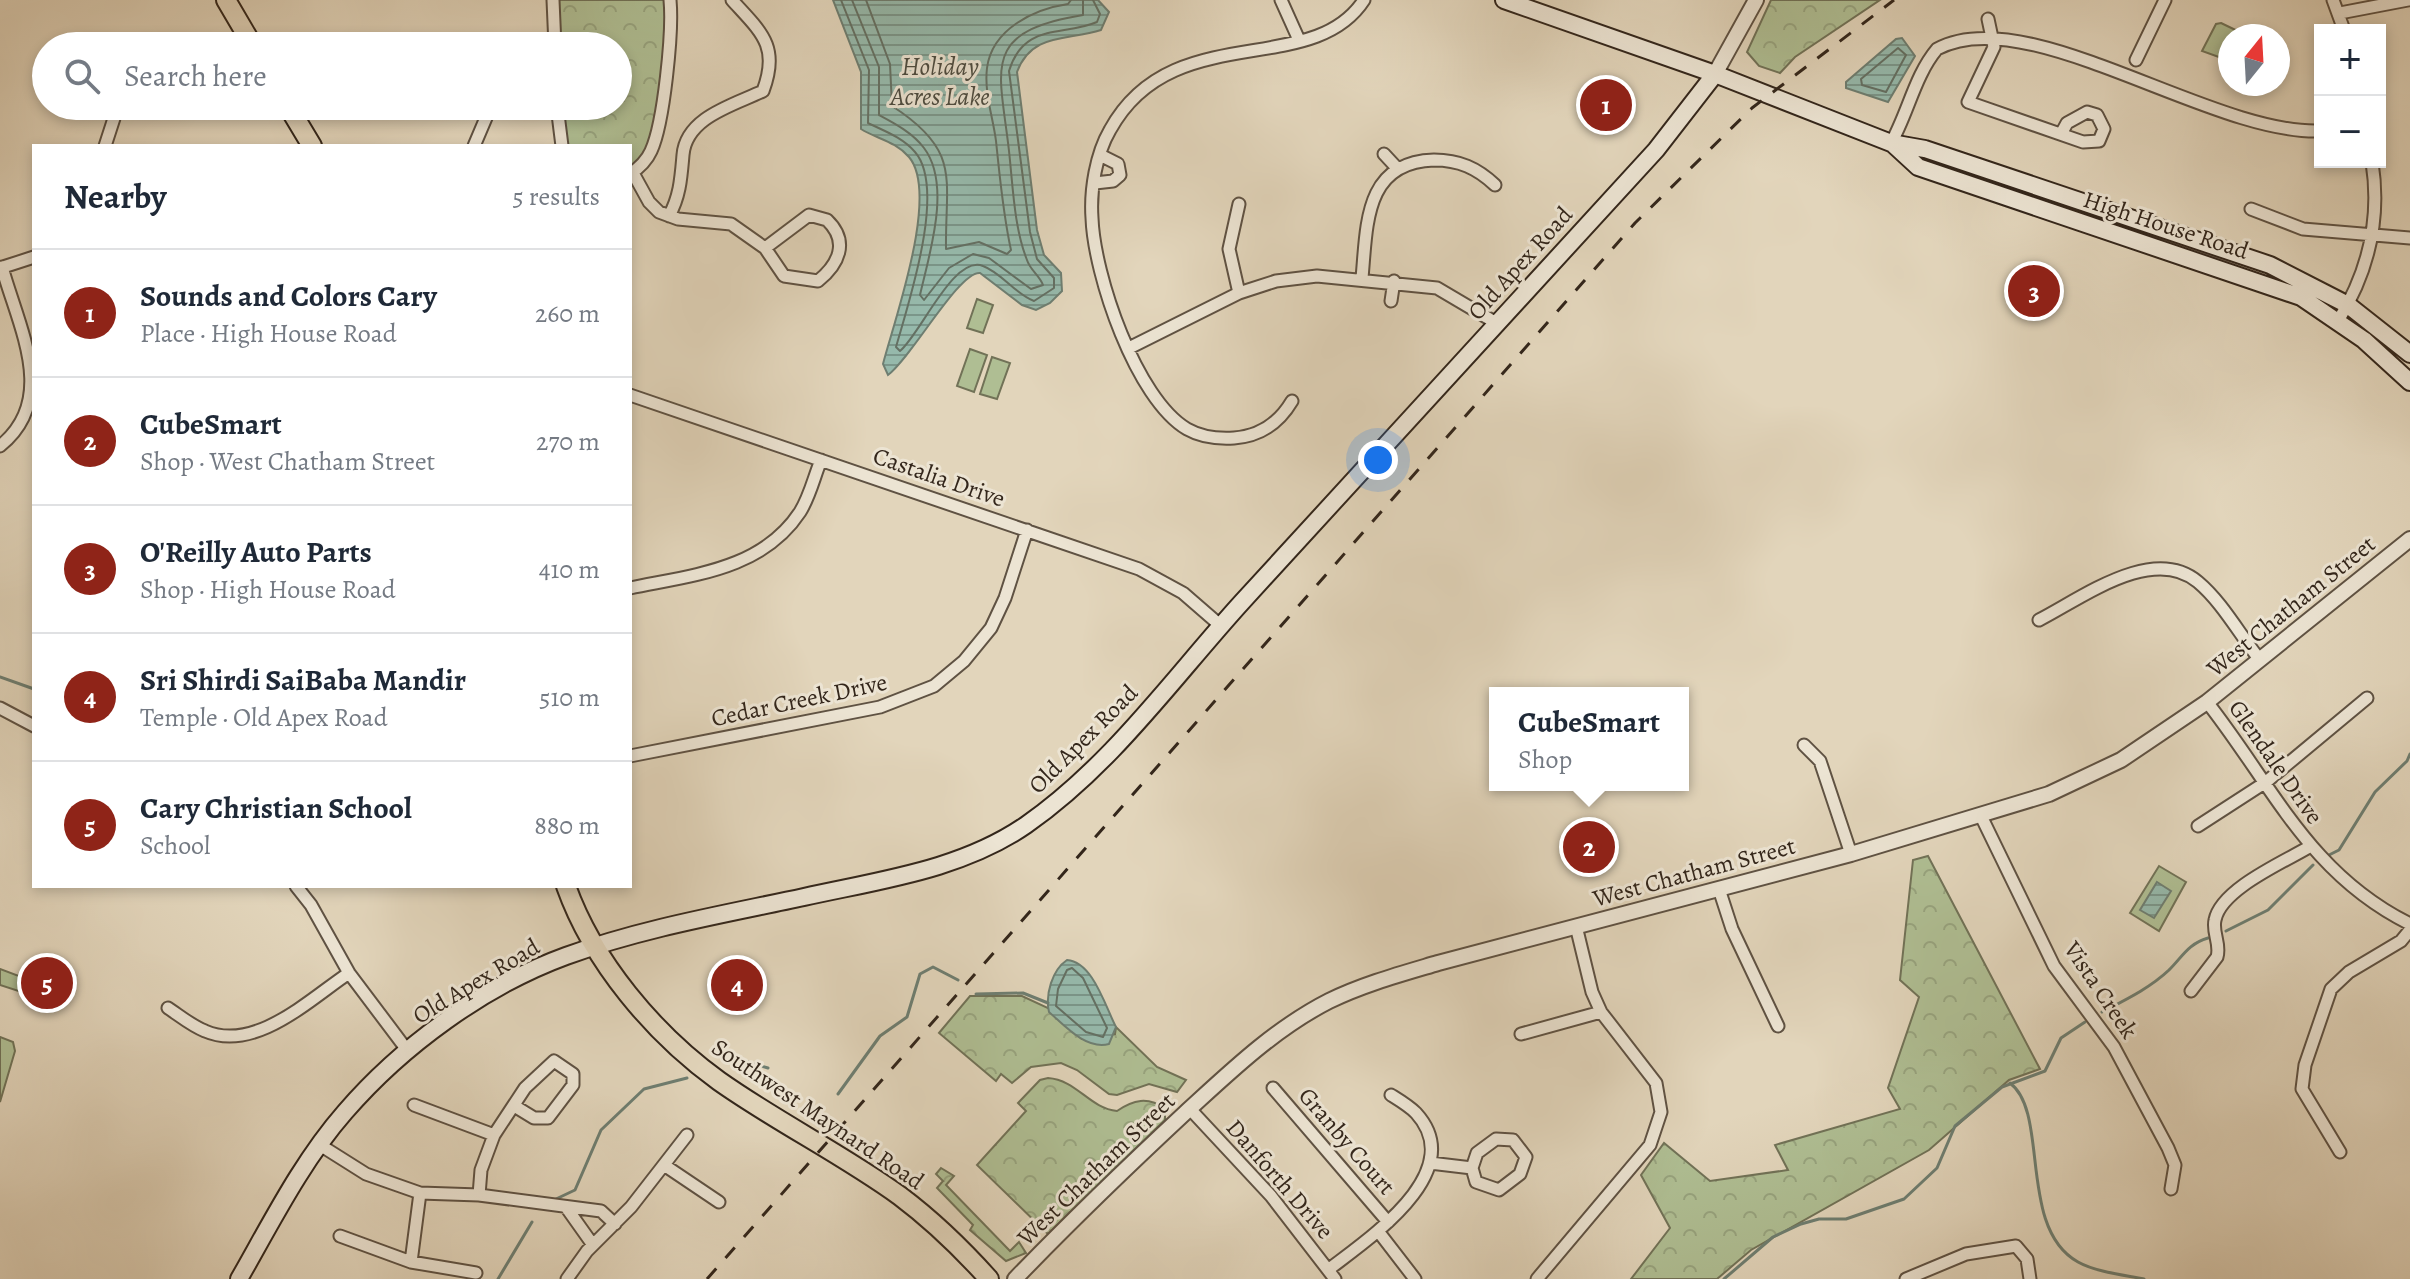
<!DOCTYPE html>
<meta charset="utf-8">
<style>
body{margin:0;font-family:Alegreya,serif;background:#f6f6f7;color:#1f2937}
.controls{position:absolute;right:24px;top:24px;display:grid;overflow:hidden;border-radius:0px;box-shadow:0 4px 12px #0003}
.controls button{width:72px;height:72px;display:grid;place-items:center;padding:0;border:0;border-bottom:2px solid #e0e1e3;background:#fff;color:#1f2937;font:40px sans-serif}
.compass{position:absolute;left:2218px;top:24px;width:72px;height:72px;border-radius:50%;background:#fff;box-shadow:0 4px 12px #0003;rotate:18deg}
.you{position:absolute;left:1378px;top:460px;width:28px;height:28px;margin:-20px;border:6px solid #fff;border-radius:50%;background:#1a73e8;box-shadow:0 0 0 12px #1a73e833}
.badge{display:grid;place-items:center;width:52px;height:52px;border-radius:50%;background:#8f2418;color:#fff;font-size:26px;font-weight:700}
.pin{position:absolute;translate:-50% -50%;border:4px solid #fff;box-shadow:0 2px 8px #0006}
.popup{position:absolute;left:1489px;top:687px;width:200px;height:104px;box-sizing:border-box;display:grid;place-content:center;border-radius:0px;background:#fff;filter:drop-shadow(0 2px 6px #0005);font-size:26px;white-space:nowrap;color:#747a83}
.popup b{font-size:30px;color:#1f2937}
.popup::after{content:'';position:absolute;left:50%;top:100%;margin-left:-16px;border:16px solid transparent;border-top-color:#fff}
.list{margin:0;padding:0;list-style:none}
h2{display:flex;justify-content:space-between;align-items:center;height:104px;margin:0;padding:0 32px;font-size:34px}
h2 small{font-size:26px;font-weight:400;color:#747a83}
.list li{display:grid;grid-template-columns:52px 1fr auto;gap:24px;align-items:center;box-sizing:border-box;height:128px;padding:0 32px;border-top:2px solid #e0e1e3}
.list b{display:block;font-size:30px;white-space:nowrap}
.list p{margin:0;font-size:26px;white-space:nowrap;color:#747a83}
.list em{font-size:26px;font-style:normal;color:#747a83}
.icon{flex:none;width:44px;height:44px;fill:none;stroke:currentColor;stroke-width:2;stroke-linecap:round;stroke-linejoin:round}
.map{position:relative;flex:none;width:2410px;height:1279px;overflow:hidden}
.search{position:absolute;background:#fff;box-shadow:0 4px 12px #0003;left:32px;top:32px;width:600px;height:88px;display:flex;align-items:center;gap:20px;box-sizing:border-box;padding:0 28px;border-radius:44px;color:#747a83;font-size:30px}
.panel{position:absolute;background:#fff;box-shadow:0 4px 12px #0003;left:32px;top:144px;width:600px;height:744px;border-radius:0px}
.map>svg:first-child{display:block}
.grass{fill:#afbe93;stroke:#717257;stroke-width:2}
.forest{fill:url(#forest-crowns);stroke:#717257;stroke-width:2}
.water{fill:url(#water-rules);stroke:#6e7e71;stroke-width:2}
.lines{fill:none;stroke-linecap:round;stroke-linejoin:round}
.shore{stroke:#647063;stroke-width:2}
.stream{stroke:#6e7e71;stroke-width:3}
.minor-casing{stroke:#5f5243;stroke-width:15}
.tertiary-casing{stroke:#5f5243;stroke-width:18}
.secondary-casing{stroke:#33261b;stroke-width:20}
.primary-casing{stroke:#33261b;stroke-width:22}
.minor{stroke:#ece4d3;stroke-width:11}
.tertiary{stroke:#ece4d3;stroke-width:14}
.secondary{stroke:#ece4d3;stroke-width:16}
.primary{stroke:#e2d5bb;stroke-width:18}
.rail{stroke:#33261b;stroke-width:3;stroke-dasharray:14 14;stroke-linecap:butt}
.labels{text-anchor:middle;stroke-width:6;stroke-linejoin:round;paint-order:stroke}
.street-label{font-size:24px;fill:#33261b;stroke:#ece4d3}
.water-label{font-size:26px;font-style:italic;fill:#4c4b3f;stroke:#ece4d3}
</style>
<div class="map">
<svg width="2410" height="1279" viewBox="0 0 2410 1279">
<defs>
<pattern id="forest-crowns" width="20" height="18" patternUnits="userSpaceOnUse" patternTransform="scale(2)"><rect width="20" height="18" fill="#afbe93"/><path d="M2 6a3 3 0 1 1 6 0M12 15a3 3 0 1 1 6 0" fill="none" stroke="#97a37e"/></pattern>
<pattern id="water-rules" width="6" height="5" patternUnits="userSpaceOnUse" patternTransform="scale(2)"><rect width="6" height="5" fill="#96b9ab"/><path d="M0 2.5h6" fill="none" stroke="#7b968a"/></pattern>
</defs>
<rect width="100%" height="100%" fill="#e2d5bb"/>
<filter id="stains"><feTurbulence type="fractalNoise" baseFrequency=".0025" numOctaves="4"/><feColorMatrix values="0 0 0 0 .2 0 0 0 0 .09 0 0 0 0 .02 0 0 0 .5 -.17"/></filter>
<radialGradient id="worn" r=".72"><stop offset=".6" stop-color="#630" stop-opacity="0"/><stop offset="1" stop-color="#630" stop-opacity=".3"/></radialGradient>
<path class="grass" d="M2221 23 2248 36H2230V61L2202 51 2216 24Z
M977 299 993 305 983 333 967 328Z
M970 349 987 355 974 392 957 386Z
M992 357 1010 363 997 399 980 394Z
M2159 866 2186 882 2159 931 2130 913Z
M0 969 40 984 34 996 0 985Z
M0 1037 13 1042 15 1051 0 1102Z"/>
<path class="forest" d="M558 0H665C666 30 660 131 645 155 642 160 634 164 630 167V146H567L563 106H618V46H559Z
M1771 0H1880L1795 57 1780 73 1759 66 1747 52Z
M1928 856 2040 1069 2009 1080 1929 1150 1751 1250 1717 1279H1631L1670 1228 1641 1175 1664 1143 1710 1181 1788 1170 1775 1145 1900 1109 1888 1088 1919 997 1900 980 1913 860Z
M970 996H1022L1048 1008 1082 1039 1115 1034 1116 1027 1157 1067 1186 1080 1177 1092 1149 1084 1117 1095 1109 1094 1077 1070 1061 1063 1031 1067 1012 1083 1001 1074 996 1081 939 1033Z
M1048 1078C1077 1080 1089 1108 1117 1111 1133 1100 1148 1096 1165 1109V1120L1048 1234 977 1165 1026 1111 1018 1103 1040 1080Z
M941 1168 954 1176 946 1185 1010 1251 1019 1242 1026 1253 1006 1261 970 1230 973 1225 937 1188 943 1181 936 1174Z"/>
<path class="water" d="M833 0H1098L1109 12 1101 30C1068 41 1032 32 1017 72L1037 230 1044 255 1061 273 1062 291 1050 303 1036 310 1022 305 980 273C959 271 912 357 888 375L883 364C894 321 940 194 909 157 895 141 877 139 861 129V72Z
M1902 38 1915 56 1888 102 1846 88V82L1896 39Z
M2157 882 2171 891 2154 918 2140 910Z
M1067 960C1093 962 1105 1006 1116 1027L1109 1044C1086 1050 1065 1026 1049 1012 1045 995 1052 970 1067 960Z"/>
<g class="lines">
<path class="shore" d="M841 0 869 70 868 123C884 131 902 137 915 152 947 189 908 304 896 347L900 351C920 335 954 254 983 266 1002 273 1015 294 1034 301L1054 288V278L1037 259 1030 232 1009 71C1024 22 1062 37 1097 22L1100 14 1093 0
M852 0 879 67V115C894 123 913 133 924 148 952 185 929 255 920 295L924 300 949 268 973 254 989 258 1031 289 1043 285C1040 276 1030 270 1027 260 1014 227 1013 187 1009 151 1000 69 979 32 1083 15V0
M866 0 890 64 892 106C962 151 945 179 946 249L979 242 1007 254 1011 250C1003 214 1000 178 996 141 993 117 984 93 987 68 992 29 1034 9 1068 4L1071 0
M1898 48 1906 55 1886 92 1862 85 1861 79Z
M1072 968 1083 978 1107 1028 1103 1037 1086 1032 1056 1006 1058 989 1067 970Z"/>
<path class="stream" d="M0 677 34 689
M2329 855 2339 850 2375 792 2407 761 2410 754
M2226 931 2268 910 2313 865
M976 994 1023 993 1048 1003
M2102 1012C2125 1000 2150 988 2169 970 2183 956 2188 944 2208 938
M738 1059 768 1068
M2010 1083C2050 1113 2017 1228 2078 1262 2096 1272 2124 1275 2144 1279
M838 1094 880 1036 907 1017 920 974 933 967 958 980
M556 1199 575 1190 601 1130 644 1089 687 1078
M498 1279 532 1222
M1724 1279 1773 1237 1801 1224 1819 1219H1846L1904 1199 1937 1168 1955 1126 2002 1087 2045 1071 2061 1038 2085 1022"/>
<defs>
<path id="minor" d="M553 0 555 46
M1281 0 1299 40
M2333 0 2344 30
M2340 13 2408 0
M1988 19 1994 47 1968 102 2083 142 2099 141 2104 129 2097 115 2087 112 2067 123 2061 134
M2136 60 2165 0
M557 106 562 146
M1891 143C1908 113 1915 75 1937 49 2026 0 2211 135 2320 131
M105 146 118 106
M474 146 491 106
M1384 154 1397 168
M633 173 649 202 659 212 678 219 731 224 765 248 809 215 827 220C850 242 838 265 818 281L784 276 765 248
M630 174C639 168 647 160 651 151 664 123 673 31 670 0
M1095 183 1113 181 1120 175 1118 164 1100 155
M1239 204 1229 249 1239 293
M2251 209 2303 229 2410 238
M669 216C680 196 681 178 683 155 686 117 734 105 763 91 780 46 761 32 732 0
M0 268 34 257
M1362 278C1367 225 1364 162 1434 160 1459 160 1477 168 1495 185
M1391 301 1394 281
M2338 321C2369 271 2381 219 2372 162
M1129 348 1239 293 1276 281 1317 276 1437 288 1498 324
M630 395 1139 569 1183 593 1221 626
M1292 401C1279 423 1260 436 1234 438 1218 439 1201 437 1187 429 1136 399 1094 275 1092 218 1090 190 1096 154 1110 130 1172 17 1312 80 1364 0
M0 446C59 399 18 326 2 267
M630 588C692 575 762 570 800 512 810 496 814 477 821 460
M2039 620C2082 598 2153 544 2198 582 2222 602 2240 635 2260 660
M2207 702C2273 786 2309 874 2410 924
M0 708 34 726
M1804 745 1820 761 1851 854
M630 756 880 707 934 686 964 661 991 628 1005 598 1027 530
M1981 816 2054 966 2114 1047 2168 1148 2175 1165 2171 1189
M2198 826 2266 782 2367 698
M296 886 311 905 349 973 407 1050
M1719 889 1732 929 1778 1026
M2191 991 2217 957C2221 944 2212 933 2215 920 2221 889 2284 862 2309 847
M168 1008C180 1016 192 1026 205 1031 255 1053 310 999 349 973
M1521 1034 1601 1012
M1273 1088 1388 1222
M414 1105 494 1135
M1190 1109 1271 1196 1335 1279
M320 1145 366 1174 420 1193 479 1195 601 1211 615 1224
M2340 1152 2302 1089 2305 1065 2331 989 2349 972 2401 941 2410 930
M1430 1163 1472 1168 1476 1182 1499 1190 1520 1174 1526 1157 1513 1140 1496 1139 1477 1153 1472 1168
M664 1165 719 1202
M479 1195 481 1170 494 1135 525 1088 554 1061 573 1074V1085L548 1118H534L516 1107
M566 1207 593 1245
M1378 1231 1415 1279
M340 1236 411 1262 476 1273
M411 1262 420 1193
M1328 1270C1368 1239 1470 1172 1416 1113 1409 1106 1399 1100 1391 1095
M567 1279 587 1251 631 1207 687 1135
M1537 1279 1650 1145 1661 1112 1656 1083 1601 1012 1592 992 1576 926
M1906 1279 1966 1254 2016 1246 2027 1259 2030 1279"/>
<path id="tertiary" d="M1715 74 1756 0
M1015 1279C1070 1222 1127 1167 1185 1113 1230 1072 1274 1029 1329 1001 1364 984 1401 974 1438 963L1851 854 2049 794 2121 760 2207 702 2410 539"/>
<path id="secondary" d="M1504 0 1715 74 1891 143 1925 149 2270 265 2348 305 2410 354
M1893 144 1918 167 2301 297 2364 340 2410 382
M239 1279C271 1223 302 1161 345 1112 402 1046 484 986 566 956 643 928 725 914 804 897 880 880 961 870 1026 825 1112 765 1173 678 1242 602 1380 452 1518 301 1656 150L1715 74"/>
<path id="primary" d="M226 0 253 46
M288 106 312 146
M566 886C593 962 654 1034 719 1081 777 1122 842 1154 900 1196 932 1220 962 1249 989 1279"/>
</defs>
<use href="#minor" class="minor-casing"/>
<use href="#tertiary" class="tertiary-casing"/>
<use href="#secondary" class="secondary-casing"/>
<use href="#primary" class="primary-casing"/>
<use href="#minor" class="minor"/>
<use href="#tertiary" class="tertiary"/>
<use href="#secondary" class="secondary"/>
<use href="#primary" class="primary"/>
<path class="rail" d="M707 1279 1635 223 1752 108 1894 0"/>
</g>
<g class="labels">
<g class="street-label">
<text transform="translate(2166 225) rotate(18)" y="8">High House Road</text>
<text transform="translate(1520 263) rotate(-48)" y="8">Old Apex Road</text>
<text transform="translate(939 477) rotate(19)" y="8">Castalia Drive</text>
<text transform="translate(2291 606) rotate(-39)" y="8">West Chatham Street</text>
<text transform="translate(799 700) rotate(-12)" y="8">Cedar Creek Drive</text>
<text transform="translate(1083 739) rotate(-45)" y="8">Old Apex Road</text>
<text transform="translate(2276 762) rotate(55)" y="8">Glendale Drive</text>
<text transform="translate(1694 872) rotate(-15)" y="8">West Chatham Street</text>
<text transform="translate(476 981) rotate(-31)" y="8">Old Apex Road</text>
<text transform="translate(2101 990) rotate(56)" y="8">Vista Creek</text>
<text transform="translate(818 1114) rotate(34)" y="8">Southwest Maynard Road</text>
<text transform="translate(1347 1141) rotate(49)" y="8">Granby Court</text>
<text transform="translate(1096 1169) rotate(-44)" y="8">West Chatham Street</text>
<text transform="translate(1280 1179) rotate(49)" y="8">Danforth Drive</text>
</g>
<g class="water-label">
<text x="940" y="75">Holiday<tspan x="940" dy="30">Acres Lake</tspan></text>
</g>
</g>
<rect width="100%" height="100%" filter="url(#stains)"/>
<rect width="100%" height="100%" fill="url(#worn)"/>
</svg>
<div class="controls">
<button>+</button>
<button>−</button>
</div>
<svg class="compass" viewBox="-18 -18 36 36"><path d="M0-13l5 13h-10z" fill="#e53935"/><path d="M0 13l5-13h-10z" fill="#747a83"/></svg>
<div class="you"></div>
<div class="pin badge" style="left:1606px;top:105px">1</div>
<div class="pin badge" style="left:1589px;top:847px">2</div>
<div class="popup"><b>CubeSmart</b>Shop</div>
<div class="pin badge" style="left:2034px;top:291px">3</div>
<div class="pin badge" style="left:737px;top:985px">4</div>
<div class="pin badge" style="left:47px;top:983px">5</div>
<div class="search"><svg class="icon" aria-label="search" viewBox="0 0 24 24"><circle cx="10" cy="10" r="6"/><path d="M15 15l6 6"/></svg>Search here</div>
<section class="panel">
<h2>Nearby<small>5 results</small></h2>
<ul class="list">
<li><span class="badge">1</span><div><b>Sounds and Colors Cary</b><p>Place · High House Road</p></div><em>260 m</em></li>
<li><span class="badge">2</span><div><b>CubeSmart</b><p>Shop · West Chatham Street</p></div><em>270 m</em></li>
<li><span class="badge">3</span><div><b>O'Reilly Auto Parts</b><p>Shop · High House Road</p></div><em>410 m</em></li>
<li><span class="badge">4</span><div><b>Sri Shirdi SaiBaba Mandir</b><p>Temple · Old Apex Road</p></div><em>510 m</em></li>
<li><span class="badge">5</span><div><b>Cary Christian School</b><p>School</p></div><em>880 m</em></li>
</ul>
</section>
</div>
